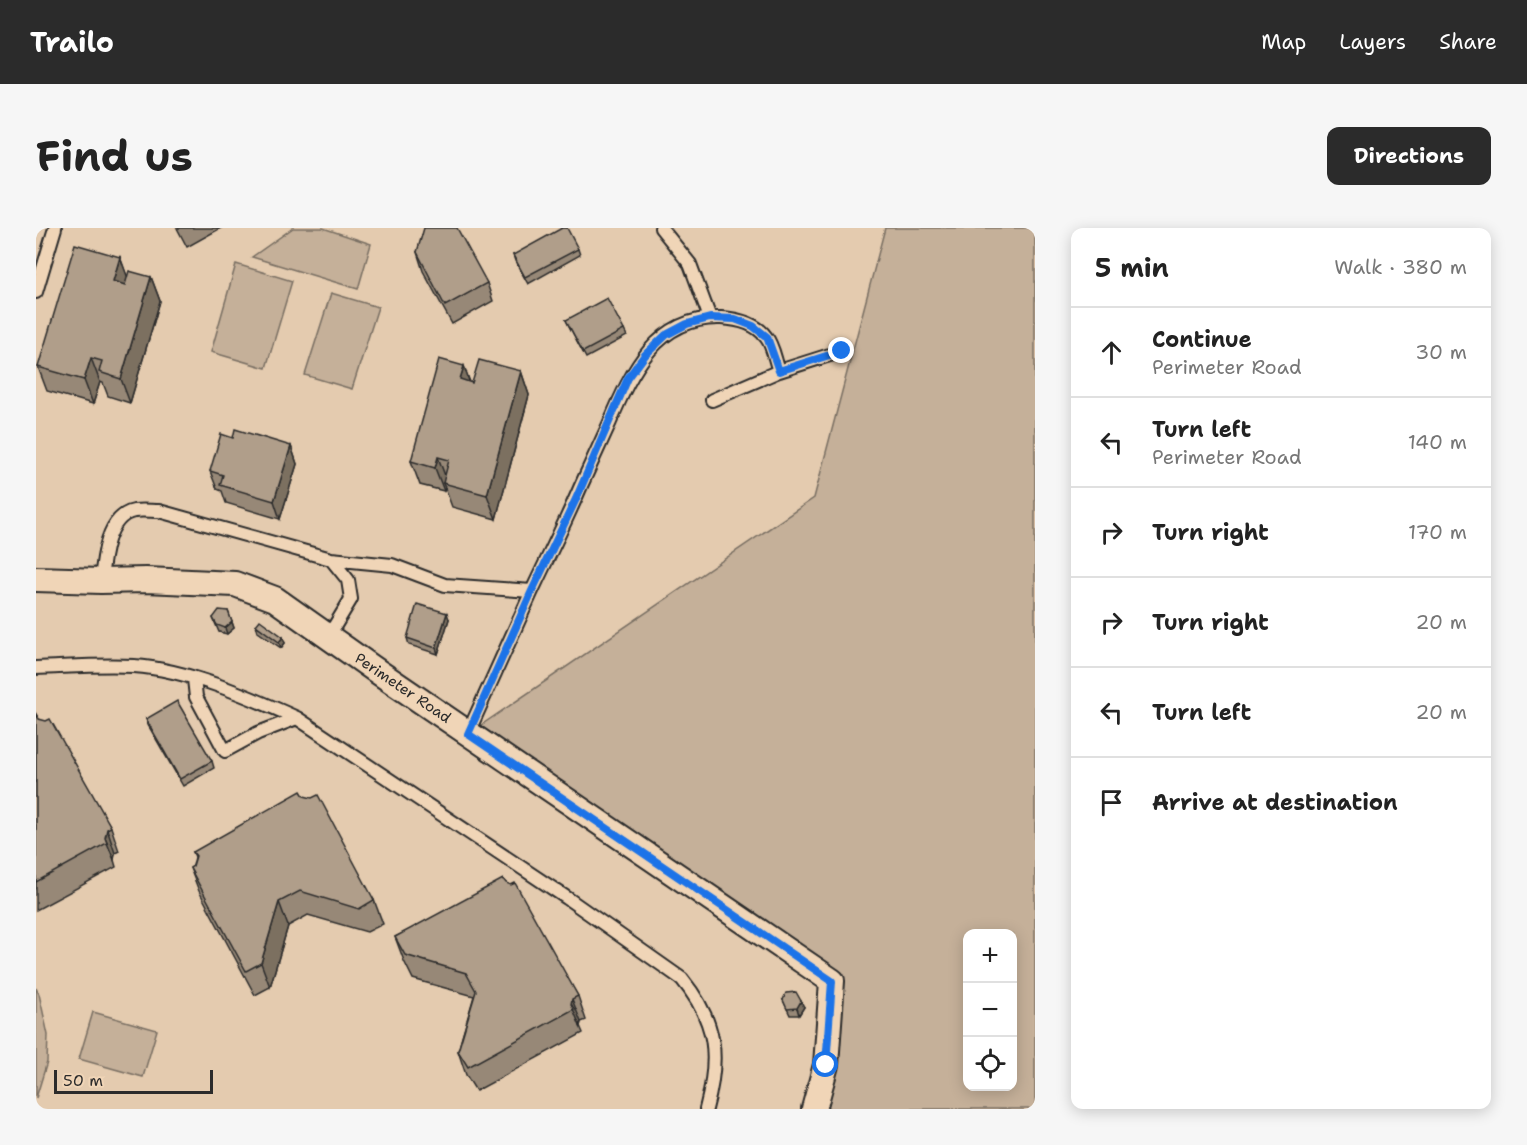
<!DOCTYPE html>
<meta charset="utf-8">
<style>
body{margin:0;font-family:"Shantell Sans",sans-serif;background:#f6f6f6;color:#222}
.controls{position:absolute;right:18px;bottom:18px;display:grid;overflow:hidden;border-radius:12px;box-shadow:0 3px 15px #0003}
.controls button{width:54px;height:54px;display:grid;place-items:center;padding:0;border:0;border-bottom:2px solid #e0e0e0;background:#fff;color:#222;font:30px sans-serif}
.scale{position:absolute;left:18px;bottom:15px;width:159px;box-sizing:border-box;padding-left:6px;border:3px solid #2b2b2b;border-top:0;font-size:16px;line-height:21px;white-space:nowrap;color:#2b2b2b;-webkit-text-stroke:4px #f0d5b7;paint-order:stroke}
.stop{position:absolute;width:18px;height:18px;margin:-14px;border:4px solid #1a73e8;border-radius:50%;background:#fff}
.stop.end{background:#1a73e8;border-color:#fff;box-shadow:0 2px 6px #0008}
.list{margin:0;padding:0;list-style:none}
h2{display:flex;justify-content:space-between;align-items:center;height:78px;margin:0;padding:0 24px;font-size:26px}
h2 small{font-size:20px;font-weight:400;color:#767676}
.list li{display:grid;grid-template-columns:39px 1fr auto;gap:18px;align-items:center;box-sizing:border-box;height:90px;padding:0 24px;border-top:2px solid #e0e0e0}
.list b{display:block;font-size:22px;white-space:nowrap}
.list p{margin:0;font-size:20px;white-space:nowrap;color:#767676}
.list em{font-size:20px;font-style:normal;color:#767676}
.icon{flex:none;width:33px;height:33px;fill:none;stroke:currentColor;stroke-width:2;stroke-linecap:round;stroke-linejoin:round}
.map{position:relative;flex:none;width:999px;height:881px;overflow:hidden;border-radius:12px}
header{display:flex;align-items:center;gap:36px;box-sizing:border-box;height:84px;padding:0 30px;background:#2b2b2b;color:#fff}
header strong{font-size:28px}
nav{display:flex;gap:33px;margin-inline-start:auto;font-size:21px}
.intro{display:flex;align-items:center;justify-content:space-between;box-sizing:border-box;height:144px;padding:0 36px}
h1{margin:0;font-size:42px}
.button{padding:15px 27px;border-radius:12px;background:#2b2b2b;color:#fff;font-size:21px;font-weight:700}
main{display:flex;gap:36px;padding:0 36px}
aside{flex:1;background:#fff;border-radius:12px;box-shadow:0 3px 15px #0003}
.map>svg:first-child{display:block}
.grass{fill:#c5b099;stroke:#786e62;stroke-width:1.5;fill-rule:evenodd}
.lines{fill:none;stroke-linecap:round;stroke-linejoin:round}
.lane-casing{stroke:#2b2b2b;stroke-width:16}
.street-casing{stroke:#2b2b2b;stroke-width:28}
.lane{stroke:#f0d5b7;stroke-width:12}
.street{stroke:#f0d5b7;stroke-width:24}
.wall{fill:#978877;stroke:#2b2b2b;stroke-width:1.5}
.shaded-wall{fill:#7b6f61;stroke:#2b2b2b;stroke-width:1.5}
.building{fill:#b09e8a;stroke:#2b2b2b;stroke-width:1.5}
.route{stroke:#1a73e8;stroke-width:8}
.labels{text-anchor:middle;stroke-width:4.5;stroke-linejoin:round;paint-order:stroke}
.street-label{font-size:15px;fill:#2b2b2b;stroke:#f0d5b7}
</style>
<header>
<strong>Trailo</strong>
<nav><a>Map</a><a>Layers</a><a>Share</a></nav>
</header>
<div class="intro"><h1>Find us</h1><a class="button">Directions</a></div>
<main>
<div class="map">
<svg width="999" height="881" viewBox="0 0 999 881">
<rect width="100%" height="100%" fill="#e4cbaf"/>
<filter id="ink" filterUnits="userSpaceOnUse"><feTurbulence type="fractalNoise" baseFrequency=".0167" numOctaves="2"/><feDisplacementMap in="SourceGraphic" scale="12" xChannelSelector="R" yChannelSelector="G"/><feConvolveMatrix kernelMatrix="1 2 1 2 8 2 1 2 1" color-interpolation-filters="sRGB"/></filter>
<g filter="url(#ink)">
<path class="grass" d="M257 0H287L335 16 322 61 216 29Z
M849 0H999V881H785L796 753 432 506 778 270ZM932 706H976V858H932Z
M200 36 256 53 230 140 175 124Z
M295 65 342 79 316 161 269 147Z
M0 760 3 766 12 807 11 834 0 870Z
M57 784 121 802 107 849 43 831Z"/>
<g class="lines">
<defs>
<path id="lane" d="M625 0 654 36 674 90
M0 64 19 0
M676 172 743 143
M295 331 356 337 409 357 496 363 432 505
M65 353C67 331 71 288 98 283 106 282 115 283 123 283L295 331 312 352 315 371 292 409
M496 363C512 329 529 295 544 260 554 238 564 216 574 194 595 144 621 88 685 90 701 91 720 95 730 109 737 117 739 133 743 143L806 123
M0 440C32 439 65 436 98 438 150 441 214 469 261 490L531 670 646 751C681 794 684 829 670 881
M158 451 160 469 189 523 222 505 261 490"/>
<path id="street" d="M0 351 65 353 110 352 199 356 239 371 338 441 796 753 790 837 778 881"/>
</defs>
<use href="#lane" class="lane-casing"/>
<use href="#street" class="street-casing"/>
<use href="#lane" class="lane"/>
<use href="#street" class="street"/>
</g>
<path class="wall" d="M141 0H185L151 19Z
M542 21 544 27 492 56 479 33 477 27Z
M381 24 451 55 457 73 416 96 387 43Z
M84 29 91 49H115L124 73 94 175 72 168 67 155 64 154 57 176 11 163 2 139Z
M530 92 588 102 591 108 550 130 533 98Z
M428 138 434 154 436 155 485 143 493 167 460 291 416 279 409 260 408 263 384 257 375 233Z
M197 210 255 218 261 236 244 291 190 275 186 263 181 261 174 243Z
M192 383 198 400 191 406 183 404 177 390Z
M413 391 402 426 373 417 371 410Z
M220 397 249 415 245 420 222 404Z
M0 487 75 599 83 623 79 625 78 632 80 639 0 682Z
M110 491 176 533 178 540 147 558 112 497Z
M157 624 338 672 347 696 331 704 272 687 252 698 234 759 219 767 163 663 154 640 157 638 159 629Z
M470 655 542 768 550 792 545 794 544 798 547 805 440 863 430 847 422 823 438 768 377 751 368 733 359 709Z
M747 772 768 779 763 787H754Z"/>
<path class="shaded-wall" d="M84 29 93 53 86 77 77 53Z
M115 49 124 73 94 175 85 151Z
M55 130 64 154 57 176 48 152Z
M428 138 436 162 424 151Z
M485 143 493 167 460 291 451 267Z
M255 218 261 236 244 291 238 273Z
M402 229 411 253 407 255 409 260 408 263 399 240Z
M411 385 413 391 402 426 400 420Z
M196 394 198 400 191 406 189 400Z
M247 409 249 415 245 420 243 414Z
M71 601 79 625 78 632 69 610Z
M243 674 252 698 234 759 225 735Z
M536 771 545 794 544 798 535 776Z
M765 773 768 779 763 787 761 780Z"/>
<path class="building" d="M388 0H421L451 55 409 78 381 24Z
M526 0H531L542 21 489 49 477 27Z
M39 16 84 29 77 53 89 57 93 43 115 49 85 151 63 144 66 133 55 130 48 152 2 139Z
M571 70 588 102 547 124 530 92Z
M403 131 428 138 424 151 436 155 443 132 485 143 451 267 407 255 413 232 402 229 399 240 375 233Z
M199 201 255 218 238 273 184 257 187 247 174 243 185 206 197 210Z
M381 376 411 385 400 420 371 410Z
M183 382 192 383 196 394 189 400 181 397 177 390Z
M224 392 247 409 243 414 220 397Z
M141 473 176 533 144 551 110 491Z
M0 486 3 491 10 493 14 491 75 599 71 601 69 610 71 615 0 654Z
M265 563 268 568 276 570 282 567 338 672 323 681 264 663 243 674 225 735 210 743 154 640 157 638 160 628 157 624Z
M467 651 470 655 475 657 479 655 542 768 536 771 535 776 538 781 432 839 422 823 440 763 430 745 369 727 359 709Z
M760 764 765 773 761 780 751 781 747 772 750 765Z"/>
</g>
<g class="lines" filter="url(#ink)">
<path class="route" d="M790 837 796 753 432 506 496 363 540 271 592 150 609 127 630 107 651 96 674 90 699 91 717 98 731 109 743 143 806 123"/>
</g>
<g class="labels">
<g class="street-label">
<text transform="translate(367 460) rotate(34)" y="5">Perimeter Road</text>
</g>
</g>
</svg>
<div class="controls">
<button>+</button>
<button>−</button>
<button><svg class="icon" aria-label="locate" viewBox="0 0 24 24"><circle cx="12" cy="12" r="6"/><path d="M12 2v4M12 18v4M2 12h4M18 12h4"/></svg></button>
</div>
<div class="scale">50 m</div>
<div class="stop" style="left:790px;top:837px"></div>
<div class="stop end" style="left:806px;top:123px"></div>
</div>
<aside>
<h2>5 min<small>Walk · 380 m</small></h2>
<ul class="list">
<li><svg class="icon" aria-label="ahead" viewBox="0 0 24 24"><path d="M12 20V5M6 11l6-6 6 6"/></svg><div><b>Continue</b><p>Perimeter Road</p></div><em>30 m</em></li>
<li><svg class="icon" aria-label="left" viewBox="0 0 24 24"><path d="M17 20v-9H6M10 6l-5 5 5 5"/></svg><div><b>Turn left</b><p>Perimeter Road</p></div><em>140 m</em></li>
<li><svg class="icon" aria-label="right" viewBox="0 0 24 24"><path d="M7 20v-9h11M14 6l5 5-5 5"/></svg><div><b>Turn right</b></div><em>170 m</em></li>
<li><svg class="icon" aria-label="right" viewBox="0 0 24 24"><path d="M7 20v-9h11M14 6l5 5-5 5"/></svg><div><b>Turn right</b></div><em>20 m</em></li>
<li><svg class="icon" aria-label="left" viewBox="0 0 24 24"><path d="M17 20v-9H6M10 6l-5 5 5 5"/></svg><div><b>Turn left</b></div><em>20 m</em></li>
<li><svg class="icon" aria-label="arrive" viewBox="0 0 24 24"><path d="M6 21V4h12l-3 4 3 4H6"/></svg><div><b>Arrive at destination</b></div></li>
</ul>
</aside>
</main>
